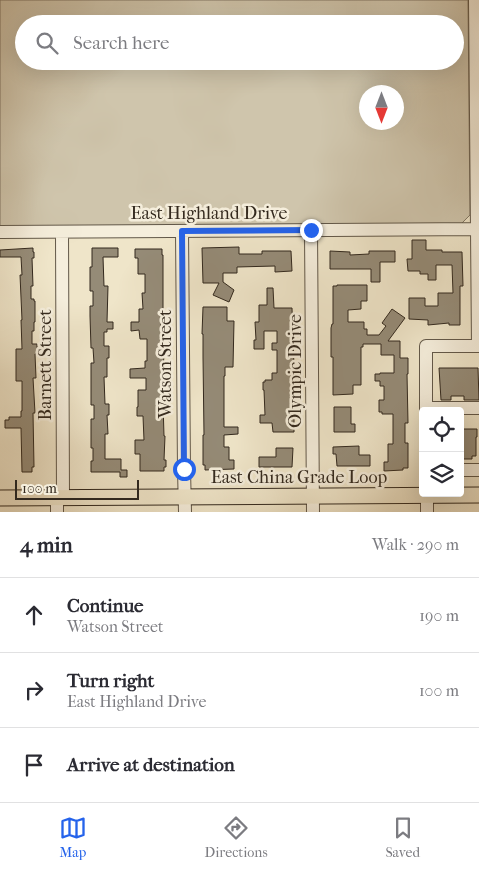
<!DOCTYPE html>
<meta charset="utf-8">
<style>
body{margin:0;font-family:"IM FELL French Canon",serif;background:#f7f7f7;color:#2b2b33}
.controls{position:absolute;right:15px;bottom:15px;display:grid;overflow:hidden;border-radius:5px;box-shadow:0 5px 20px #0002}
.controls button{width:45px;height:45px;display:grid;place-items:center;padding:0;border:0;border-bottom:1px solid #e1e1e2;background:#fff;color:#2b2b33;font:25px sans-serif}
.compass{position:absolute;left:359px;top:85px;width:45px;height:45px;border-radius:50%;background:#fff;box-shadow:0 5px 20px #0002;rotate:180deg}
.scale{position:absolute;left:15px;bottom:12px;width:124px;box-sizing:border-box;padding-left:5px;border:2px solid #33291e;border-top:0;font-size:14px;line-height:18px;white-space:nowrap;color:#33291e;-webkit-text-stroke:4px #f5eedc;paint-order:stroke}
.stop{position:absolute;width:15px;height:15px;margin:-11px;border:4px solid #2563eb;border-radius:50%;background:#fff}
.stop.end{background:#2563eb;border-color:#fff;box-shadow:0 1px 5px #0008}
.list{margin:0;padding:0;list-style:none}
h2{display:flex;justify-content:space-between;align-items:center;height:65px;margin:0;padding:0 20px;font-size:21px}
h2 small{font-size:16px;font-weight:400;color:#7c7c81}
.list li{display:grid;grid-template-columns:32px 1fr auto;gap:15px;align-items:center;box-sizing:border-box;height:75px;padding:0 20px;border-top:1px solid #e1e1e2}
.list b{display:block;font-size:19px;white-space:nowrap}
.list p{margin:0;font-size:16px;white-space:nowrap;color:#7c7c81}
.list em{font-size:16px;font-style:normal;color:#7c7c81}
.icon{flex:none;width:28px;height:28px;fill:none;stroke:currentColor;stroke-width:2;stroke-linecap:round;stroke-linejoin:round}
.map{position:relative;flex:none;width:479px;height:512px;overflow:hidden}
.search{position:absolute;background:#fff;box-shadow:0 5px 20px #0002;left:15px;right:15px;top:15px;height:55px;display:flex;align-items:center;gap:12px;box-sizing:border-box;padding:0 18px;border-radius:28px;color:#7c7c81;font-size:19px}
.sheet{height:290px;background:#fff}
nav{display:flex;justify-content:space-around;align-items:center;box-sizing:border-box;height:70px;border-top:1px solid #e1e1e2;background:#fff;font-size:14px;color:#7c7c81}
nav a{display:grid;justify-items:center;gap:2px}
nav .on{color:#2563eb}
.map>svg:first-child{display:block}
.green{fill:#cfc5ac;stroke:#817765;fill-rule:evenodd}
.building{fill:#958b77;stroke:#33291e}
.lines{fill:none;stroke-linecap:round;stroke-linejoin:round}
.minor-casing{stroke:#625849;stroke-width:14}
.major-casing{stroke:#33291e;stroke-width:17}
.minor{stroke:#f5eedc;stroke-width:12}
.major{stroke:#efe5c9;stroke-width:15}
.route{stroke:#2563eb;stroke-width:6}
.labels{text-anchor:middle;stroke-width:5;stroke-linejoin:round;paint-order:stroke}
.street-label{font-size:18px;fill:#33291e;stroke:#f5eedc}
</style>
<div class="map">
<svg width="479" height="512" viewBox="0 0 479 512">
<rect width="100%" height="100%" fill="#efe5c9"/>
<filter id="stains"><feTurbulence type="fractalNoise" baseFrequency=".004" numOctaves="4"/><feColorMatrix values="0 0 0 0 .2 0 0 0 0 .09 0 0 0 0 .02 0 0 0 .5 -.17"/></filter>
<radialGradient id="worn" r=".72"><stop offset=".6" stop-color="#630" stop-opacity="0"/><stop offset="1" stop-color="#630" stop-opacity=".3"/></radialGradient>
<path class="green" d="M0 0H468L470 215 461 224 0 227ZM24 24H455V61H24ZM366 92H396V122H366Z"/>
<path class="building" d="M412 240H426V250H442V252H462L463 286H460V325H449V323L428 325V320L409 319V298H425V306H438V293H453L452 265H436V280H428V274H420V271H408L407 259H412Z
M239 247V254H262V251H291L292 271 275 272V266L237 267V273H223V282L234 290 229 302 213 295 219 283H203L202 248Z
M33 248V252H34V258H32L33 286H31V299H34V301H35V322H34V331H32V344H37V354H35L36 378H33L35 413H33L34 467H32V472H22L21 428H5V420H9V417H21V411H22V381H16V349H22L21 320H22L20 275H22L21 257H0V250Z
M92 248H118V257H103L104 286H108L107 322H113V329H107V332H104V346H109V358H107V377H104L105 404H109V415H107L108 434H105V459H121V470H127V477H120V472H91V461H93V448H91V419H94V405H91V363H94L93 348H91L90 316V306H93V291H90V267H92Z
M135 249H162V255H163V310H160L161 327H163L164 374 163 386H162V403H163L164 436H165L164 460H166V467H164V471H140V454H135V440H144L143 416H137V407H138V390H146V378H130V369L145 368V361H147V339H140L139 330 131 331V322H139V309H143L142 293H145V274H138V258H135Z
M330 251 350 252V255L369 254V251H395V262H380V282H371V269H330Z
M337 285H367V301H361V309L348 310V322H364V329H367V335H379L386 326 382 323 392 309 405 318 388 341H400V358H408V374H407L408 423H405V443H408V468H403V470L384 471V462H388V444H393V414H382V412H379V400H384V386H380V381H375V374H380V373H394V355H381V344H363V347H361V385H353V394L333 395V357H331V328L332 324H333V286H337Z
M267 288H273L274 308H292L294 367H295V386H291L292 400H294V432H273L272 423H260V415H265L264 390H263V382H265V380H272V373H277V350H272V343H277V331H264V349H254V340H256L255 322H259V305H267Z
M203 307H227V321H234L233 367H225V376H224V427H238V434L224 435V447H229V460H234V469L205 470V465H203V435H204L203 357V334H202Z
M439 368H478L479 400H464V396H451V400H441Z
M334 407H351V424H355V432H334Z
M460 429H477V437H476V456H472V459H461L460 457Z
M359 446V455H370V466H337L336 454H333V447Z
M276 448H293L292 467H259V457H276Z"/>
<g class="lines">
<defs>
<path id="minor" d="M311 230 313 512
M182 231 184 469 185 512
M0 232 479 229
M62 232 63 497
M426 408H479
M426 411V346H478L475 0
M460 470H479
M427 493V512
M57 497V512"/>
<path id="major" d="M0 498 479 495"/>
</defs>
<use href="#minor" class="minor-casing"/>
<use href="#major" class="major-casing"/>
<use href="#minor" class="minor"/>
<use href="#major" class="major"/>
</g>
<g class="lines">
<path class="route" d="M184 469 182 231 311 230"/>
</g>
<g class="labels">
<g class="street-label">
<text x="209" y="219">East Highland Drive</text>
<text transform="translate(165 364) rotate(-90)" y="6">Watson Street</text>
<text transform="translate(45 365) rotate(-90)" y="6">Barnett Street</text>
<text transform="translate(295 371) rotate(-90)" y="6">Olympic Drive</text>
<text x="299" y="483">East China Grade Loop</text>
</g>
</g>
<rect width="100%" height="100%" filter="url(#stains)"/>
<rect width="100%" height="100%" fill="url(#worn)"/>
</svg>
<div class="controls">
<button><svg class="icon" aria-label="locate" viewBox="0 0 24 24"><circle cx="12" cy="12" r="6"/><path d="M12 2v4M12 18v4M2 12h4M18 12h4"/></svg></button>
<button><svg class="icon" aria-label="layers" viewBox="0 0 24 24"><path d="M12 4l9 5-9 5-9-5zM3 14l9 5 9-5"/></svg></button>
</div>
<svg class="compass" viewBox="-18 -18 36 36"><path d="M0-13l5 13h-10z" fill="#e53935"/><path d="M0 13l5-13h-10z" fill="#7c7c81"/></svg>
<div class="scale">100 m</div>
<div class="stop" style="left:184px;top:469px"></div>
<div class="stop end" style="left:311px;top:230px"></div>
<div class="search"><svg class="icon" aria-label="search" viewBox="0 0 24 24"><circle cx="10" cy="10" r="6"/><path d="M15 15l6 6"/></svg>Search here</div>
</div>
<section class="sheet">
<h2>4 min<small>Walk · 290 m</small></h2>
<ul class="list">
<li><svg class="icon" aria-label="ahead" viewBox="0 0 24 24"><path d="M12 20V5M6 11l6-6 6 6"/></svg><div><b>Continue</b><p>Watson Street</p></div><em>190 m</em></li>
<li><svg class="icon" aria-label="right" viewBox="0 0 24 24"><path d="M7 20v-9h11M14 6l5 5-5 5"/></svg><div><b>Turn right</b><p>East Highland Drive</p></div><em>100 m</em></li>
<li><svg class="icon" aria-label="arrive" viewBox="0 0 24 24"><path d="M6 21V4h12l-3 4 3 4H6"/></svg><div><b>Arrive at destination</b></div></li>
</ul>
</section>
<nav>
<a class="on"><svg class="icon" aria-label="map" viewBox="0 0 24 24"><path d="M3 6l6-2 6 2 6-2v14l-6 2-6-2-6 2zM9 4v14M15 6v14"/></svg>Map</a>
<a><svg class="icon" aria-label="directions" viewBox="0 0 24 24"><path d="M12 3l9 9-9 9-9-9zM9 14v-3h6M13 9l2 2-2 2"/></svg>Directions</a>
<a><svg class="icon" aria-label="saved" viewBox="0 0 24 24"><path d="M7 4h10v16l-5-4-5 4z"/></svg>Saved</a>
</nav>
